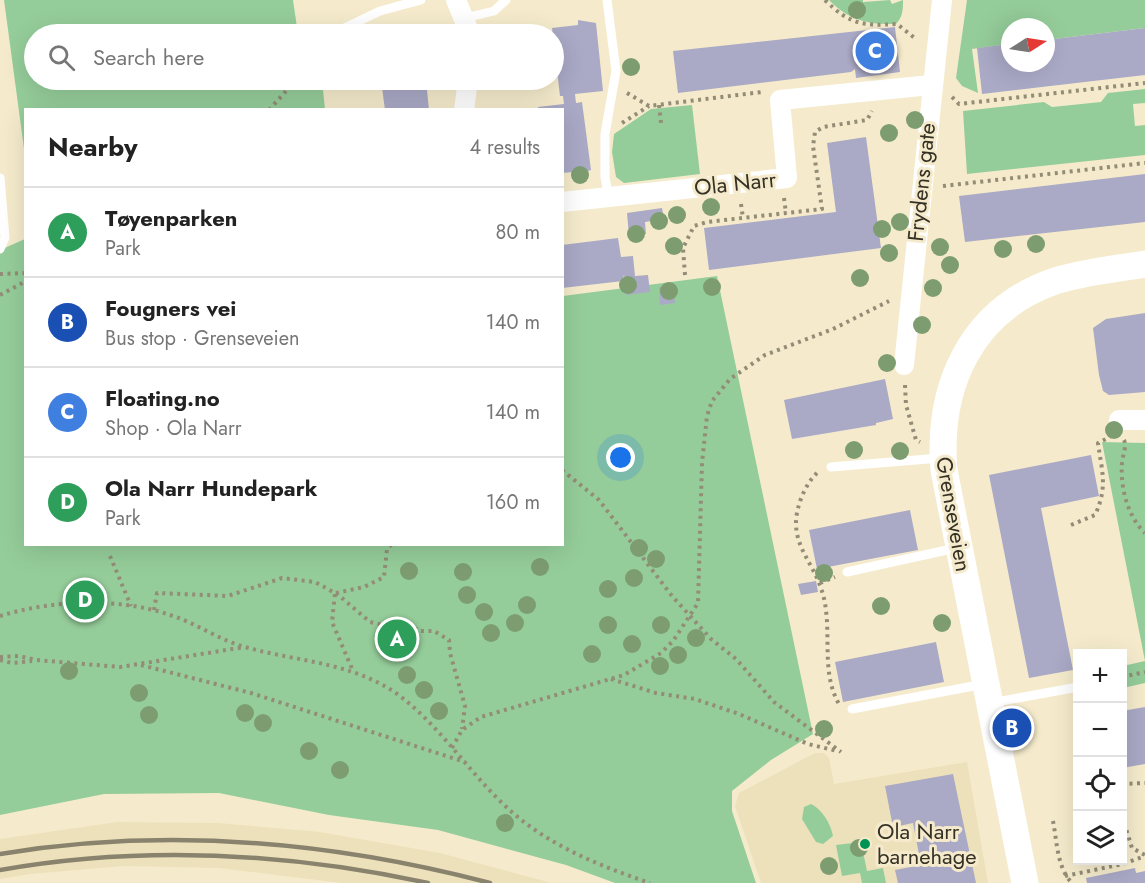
<!DOCTYPE html>
<meta charset="utf-8">
<style>
body{margin:0;font-family:Jost,sans-serif;background:#f6f6f6;color:#222}
.controls{position:absolute;right:18px;bottom:18px;display:grid;overflow:hidden;border-radius:0px;box-shadow:0 6px 24px #0002}
.controls button{width:54px;height:54px;display:grid;place-items:center;padding:0;border:0;border-bottom:2px solid #e0e0e0;background:#fff;color:#222;font:30px sans-serif}
.compass{position:absolute;left:1001px;top:18px;width:54px;height:54px;border-radius:50%;background:#fff;box-shadow:0 6px 24px #0002;rotate:78deg}
.you{position:absolute;left:621px;top:458px;width:21px;height:21px;margin:-15px;border:4px solid #fff;border-radius:50%;background:#1a73e8;box-shadow:0 0 0 9px #1a73e833}
.badge{display:grid;place-items:center;width:39px;height:39px;border-radius:50%;background:#d93025;color:#fff;font-size:20px;font-weight:700}
.pin{position:absolute;translate:-50% -50%;border:3px solid #fff;box-shadow:0 2px 6px #0006}
.list{margin:0;padding:0;list-style:none}
h2{display:flex;justify-content:space-between;align-items:center;height:78px;margin:0;padding:0 24px;font-size:26px}
h2 small{font-size:20px;font-weight:400;color:#767676}
.list li{display:grid;grid-template-columns:39px 1fr auto;gap:18px;align-items:center;box-sizing:border-box;height:90px;padding:0 24px;border-top:2px solid #e0e0e0}
.list b{display:block;font-size:22px;white-space:nowrap}
.list p{margin:0;font-size:20px;white-space:nowrap;color:#767676}
.list em{font-size:20px;font-style:normal;color:#767676}
.icon{flex:none;width:33px;height:33px;fill:none;stroke:currentColor;stroke-width:2;stroke-linecap:round;stroke-linejoin:round}
.map{position:relative;flex:none;width:1145px;height:883px;overflow:hidden}
.search{position:absolute;background:#fff;box-shadow:0 6px 24px #0002;left:24px;top:24px;width:540px;height:66px;display:flex;align-items:center;gap:15px;box-sizing:border-box;padding:0 21px;border-radius:33px;color:#767676;font-size:22px}
.panel{position:absolute;background:#fff;box-shadow:0 6px 24px #0002;left:24px;top:108px;width:540px;height:438px;border-radius:0px}
.map>svg:first-child{display:block}
.built{fill:#ede1bb}
.green{fill:#95cd9a}
.building{fill:#aaa9c6}
.lines{fill:none;stroke-linecap:round;stroke-linejoin:round}
.path{stroke:#938c77;stroke-width:4;stroke-dasharray:3 4.5;stroke-linecap:butt}
.lane{stroke:#fff;stroke-width:9}
.street{stroke:#fff;stroke-width:20}
.secondary{stroke:#fff;stroke-width:27}
.rail{stroke:#89836e;stroke-width:4.5}
.tree{fill:#7d9d71}
.poi-dot{fill:#009354;stroke:#f5ebcc;stroke-width:2}
.labels{text-anchor:middle;stroke-width:6;stroke-linejoin:round;paint-order:stroke}
.street-label{font-size:22px;fill:#353125;stroke:#f5ebcc}
.poi-label{font-size:22px;fill:#353125;stroke:#f5ebcc;text-anchor:start}
</style>
<div class="map">
<svg width="1145" height="883" viewBox="0 0 1145 883">
<rect width="100%" height="100%" fill="#f5ebcc"/>
<path class="built" d="M815 753H824L829 758 834 784 967 762 988 883H761L735 806 739 793Z
M117 822 218 823 320 832 440 853 552 883H342L218 868 124 866 30 874 0 879V839Z"/>
<path class="green" d="M4 0H293L298 34H34V80H322L325 109 26 110 25 156Z
M829 0H863V2L890 0 892 4 903 0C903 9 903 17 896 24 869 25 848 20 829 0Z
M967 0H1145V28L1046 40V27H1010V44L972 49 978 93 962 86 956 78Z
M1145 89V103L1133 104 1135 126 1145 125V155L967 174 963 111 1044 102 1052 107 1101 102 1108 93Z
M692 105 700 174 624 183 616 177 612 152 614 134 651 109Z
M25 239 26 544H562L563 296 717 276 813 734 771 760 732 791V811L756 883H615L566 865 438 830 329 815 219 793 104 794 0 815V250Z
M1102 442 1145 443V683L1123 688V666L1145 661Z
M811 804C822 809 831 824 833 836L823 844 816 842 802 819 804 807Z
M861 842 867 871 883 868 886 883H862L860 873 842 876 836 845Z"/>
<path class="building" d="M578 20 596 23 603 91 575 94 576 103 582 102 591 170 574 176 573 172 562 173V110H539L538 107 564 104 563 96H560L552 28 578 25Z
M895 27 900 72 856 78 855 69 851 72 678 93 673 51Z
M1145 28V75L982 94 977 48 1010 44V63H1046V40Z
M381 80H426L429 110H385Z
M866 137 881 248 709 270 704 228 836 212 827 143Z
M1145 174V222L965 242 959 196Z
M662 208 664 219 645 222 646 234 629 236 627 213Z
M618 238 621 257 633 256 635 276 648 275 650 292 626 295 624 274 623 281 562 288V245Z
M673 286 675 303 660 305 659 287Z
M1145 313V392L1109 395 1103 391 1099 375 1093 328 1106 319Z
M885 379 893 419 876 423V425L792 439 784 400Z
M1091 455 1099 496 1041 508 1073 670 1029 678 989 475Z
M910 510 918 550 817 569 809 530Z
M816 581 818 592 801 595 798 584Z
M936 642 944 682 843 702 835 662Z
M1145 707V764L1122 768V711Z
M953 774 976 883H898L895 870 921 865 913 823 899 826 898 821 892 822 885 786Z
M1135 868 1136 873 1145 871V883H1087L1086 878Z"/>
<g class="lines">
<path class="path" d="M825 0C850 25 864 26 897 24L916 39
M627 93 649 106 762 92
M952 97 959 104 1145 83
M659 105 661 123
M269 110 296 80
M622 123 649 106
M943 186 1145 163
M784 198 786 213
M741 204 743 218
M0 274 26 273
M685 275 683 248 694 226 707 222 822 209 813 146 815 132 823 127 867 120 872 111
M0 295 26 281
M905 385 906 405 916 440 920 442
M1124 440C1127 446 1123 454 1122 462 1120 486 1127 516 1145 533
M562 470 599 500 672 596 711 639 736 659 774 702 841 752
M817 473C805 484 796 507 796 523 796 547 811 562 819 583 836 622 818 668 839 704
M1071 525 1095 515C1108 487 1102 472 1098 443L1110 437
M110 556 131 606
M820 583 835 577
M336 593 370 622 388 626 408 625 420 631H434L449 640 450 653 465 706 462 729
M336 593 364 587 384 577 387 549 392 544
M154 610 157 593 228 596 282 578 315 582 335 593 332 622 353 671
M0 616C52 600 118 597 170 615 196 623 219 640 245 647 298 662 354 662 400 696 447 732 477 786 524 822 562 851 606 868 650 883
M0 657 19 656 36 660 120 667 245 647
M0 660 12 663 32 661
M141 665 251 693 465 762
M1122 677 1145 672
M611 679 656 693 695 699 739 714 808 744 837 751
M452 748 462 730 481 717 624 675 661 653 673 641 698 603 702 463 707 416 712 401 730 379 765 355 833 329 889 301
M1122 784 1145 783
M1122 816 1132 848 1145 855
M1053 821C1057 841 1057 868 1072 883
M1065 876 1123 864 1145 856"/>
<path class="lane" d="M607 0 616 71 605 134V177L609 199
M465 18 494 11 506 0
M332 34 380 11 421 0
M0 178 5 238 0 249
M831 467 940 458
M847 572 956 548
M991 703 1078 687
M852 709 984 684"/>
<path class="street" d="M456 0 470 34
M464 110 468 80
M562 202 787 178 780 100 931 85
M904 365 942 0
M1119 420H1145"/>
<path class="secondary" d="M1025 883 944 470C937 386 971 310 1055 281 1083 272 1115 269 1145 264"/>
<path class="rail" d="M0 854C164 827 330 841 490 883
M0 870C142 845 288 853 428 883"/>
</g>
<g class="tree">
<circle cx="857" cy="10" r="9"/>
<circle cx="631" cy="67" r="9"/>
<circle cx="915" cy="120" r="9"/>
<circle cx="889" cy="133" r="9"/>
<circle cx="580" cy="175" r="9"/>
<circle cx="711" cy="207" r="9"/>
<circle cx="677" cy="215" r="9"/>
<circle cx="659" cy="221" r="9"/>
<circle cx="900" cy="222" r="9"/>
<circle cx="882" cy="229" r="9"/>
<circle cx="636" cy="234" r="9"/>
<circle cx="1036" cy="244" r="9"/>
<circle cx="674" cy="246" r="9"/>
<circle cx="940" cy="247" r="9"/>
<circle cx="1003" cy="249" r="9"/>
<circle cx="889" cy="253" r="9"/>
<circle cx="950" cy="265" r="9"/>
<circle cx="860" cy="278" r="9"/>
<circle cx="628" cy="285" r="9"/>
<circle cx="712" cy="287" r="9"/>
<circle cx="933" cy="288" r="9"/>
<circle cx="669" cy="291" r="9"/>
<circle cx="922" cy="325" r="9"/>
<circle cx="887" cy="363" r="9"/>
<circle cx="1114" cy="430" r="9"/>
<circle cx="854" cy="450" r="9"/>
<circle cx="900" cy="451" r="9"/>
<circle cx="639" cy="548" r="9"/>
<circle cx="656" cy="559" r="9"/>
<circle cx="540" cy="567" r="9"/>
<circle cx="409" cy="571" r="9"/>
<circle cx="463" cy="572" r="9"/>
<circle cx="824" cy="573" r="9"/>
<circle cx="634" cy="578" r="9"/>
<circle cx="608" cy="589" r="9"/>
<circle cx="467" cy="595" r="9"/>
<circle cx="527" cy="605" r="9"/>
<circle cx="881" cy="606" r="9"/>
<circle cx="484" cy="612" r="9"/>
<circle cx="515" cy="623" r="9"/>
<circle cx="942" cy="623" r="9"/>
<circle cx="608" cy="625" r="9"/>
<circle cx="661" cy="625" r="9"/>
<circle cx="491" cy="633" r="9"/>
<circle cx="696" cy="638" r="9"/>
<circle cx="632" cy="644" r="9"/>
<circle cx="592" cy="654" r="9"/>
<circle cx="678" cy="655" r="9"/>
<circle cx="660" cy="666" r="9"/>
<circle cx="69" cy="671" r="9"/>
<circle cx="407" cy="675" r="9"/>
<circle cx="424" cy="690" r="9"/>
<circle cx="139" cy="693" r="9"/>
<circle cx="439" cy="711" r="9"/>
<circle cx="245" cy="713" r="9"/>
<circle cx="149" cy="715" r="9"/>
<circle cx="263" cy="723" r="9"/>
<circle cx="824" cy="729" r="9"/>
<circle cx="309" cy="751" r="9"/>
<circle cx="340" cy="770" r="9"/>
<circle cx="505" cy="823" r="9"/>
<circle cx="859" cy="848" r="9"/>
<circle cx="829" cy="866" r="9"/>
</g>
<circle class="poi-dot" cx="865" cy="844" r="6"/>
<g class="labels">
<g class="street-label">
<text transform="translate(921 182) rotate(-84)" y="8">Frydens gate</text>
<text transform="translate(735 183) rotate(-6)" y="8">Ola Narr</text>
<text transform="translate(954 514) rotate(80)" y="8">Grenseveien</text>
</g>
<g class="poi-label">
<text x="877" y="839">Ola Narr<tspan x="877" dy="25">barnehage</tspan></text>
</g>
</g>
</svg>
<div class="controls">
<button>+</button>
<button>−</button>
<button><svg class="icon" aria-label="locate" viewBox="0 0 24 24"><circle cx="12" cy="12" r="6"/><path d="M12 2v4M12 18v4M2 12h4M18 12h4"/></svg></button>
<button><svg class="icon" aria-label="layers" viewBox="0 0 24 24"><path d="M12 4l9 5-9 5-9-5zM3 14l9 5 9-5"/></svg></button>
</div>
<svg class="compass" viewBox="-18 -18 36 36"><path d="M0-13l5 13h-10z" fill="#e53935"/><path d="M0 13l5-13h-10z" fill="#767676"/></svg>
<div class="you"></div>
<div class="pin badge" style="left:397px;top:639px;background:#2e9e5b">A</div>
<div class="pin badge" style="left:1012px;top:728px;background:#1a4fb4">B</div>
<div class="pin badge" style="left:875px;top:51px;background:#3f7fe0">C</div>
<div class="pin badge" style="left:85px;top:600px;background:#2e9e5b">D</div>
<div class="search"><svg class="icon" aria-label="search" viewBox="0 0 24 24"><circle cx="10" cy="10" r="6"/><path d="M15 15l6 6"/></svg>Search here</div>
<section class="panel">
<h2>Nearby<small>4 results</small></h2>
<ul class="list">
<li><span class="badge" style="background:#2e9e5b">A</span><div><b>Tøyenparken</b><p>Park</p></div><em>80 m</em></li>
<li><span class="badge" style="background:#1a4fb4">B</span><div><b>Fougners vei</b><p>Bus stop · Grenseveien</p></div><em>140 m</em></li>
<li><span class="badge" style="background:#3f7fe0">C</span><div><b>Floating.no</b><p>Shop · Ola Narr</p></div><em>140 m</em></li>
<li><span class="badge" style="background:#2e9e5b">D</span><div><b>Ola Narr Hundepark</b><p>Park</p></div><em>160 m</em></li>
</ul>
</section>
</div>
